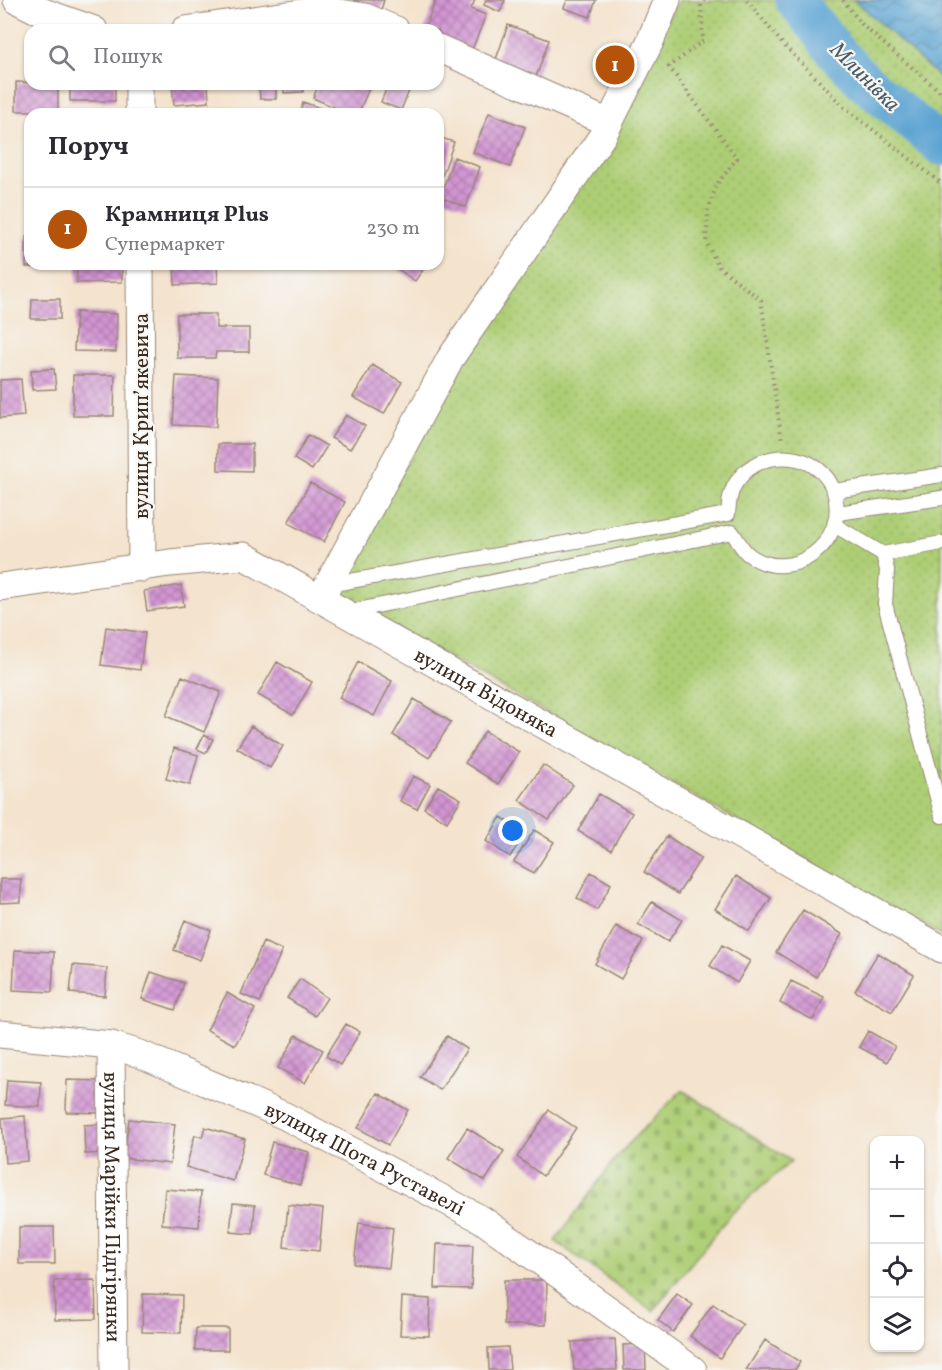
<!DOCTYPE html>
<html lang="uk">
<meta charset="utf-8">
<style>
body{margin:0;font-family:Vollkorn,serif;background:#f7f7f7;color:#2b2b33}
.controls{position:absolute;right:18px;bottom:18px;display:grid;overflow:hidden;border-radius:12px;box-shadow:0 2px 4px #0004}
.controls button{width:54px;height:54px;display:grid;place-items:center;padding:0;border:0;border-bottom:2px solid #e1e1e2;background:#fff;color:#2b2b33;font:30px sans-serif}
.you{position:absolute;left:513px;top:831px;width:21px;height:21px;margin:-15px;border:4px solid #fff;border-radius:50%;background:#1a73e8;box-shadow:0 0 0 9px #1a73e833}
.badge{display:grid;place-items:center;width:39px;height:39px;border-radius:50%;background:#b45309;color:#fff;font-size:20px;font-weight:700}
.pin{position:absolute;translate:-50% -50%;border:3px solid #fff;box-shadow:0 2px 6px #0006}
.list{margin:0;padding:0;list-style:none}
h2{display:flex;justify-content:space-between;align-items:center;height:78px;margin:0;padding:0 24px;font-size:26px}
h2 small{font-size:20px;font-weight:400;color:#7c7c81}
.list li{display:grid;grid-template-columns:39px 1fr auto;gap:18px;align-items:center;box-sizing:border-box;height:84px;padding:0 24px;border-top:2px solid #e1e1e2}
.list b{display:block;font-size:22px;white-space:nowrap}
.list p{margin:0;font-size:20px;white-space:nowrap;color:#7c7c81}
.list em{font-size:20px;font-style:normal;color:#7c7c81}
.icon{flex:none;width:33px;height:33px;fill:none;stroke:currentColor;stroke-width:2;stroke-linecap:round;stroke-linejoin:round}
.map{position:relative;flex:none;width:942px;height:1370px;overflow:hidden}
.search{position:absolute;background:#fff;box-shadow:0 2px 4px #0004;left:24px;top:24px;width:420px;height:66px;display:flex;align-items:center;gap:15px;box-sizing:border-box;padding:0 21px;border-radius:18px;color:#7c7c81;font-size:22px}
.panel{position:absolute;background:#fff;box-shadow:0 2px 4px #0004;left:24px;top:108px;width:420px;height:162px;border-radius:18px}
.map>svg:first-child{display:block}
.cemetery{fill:url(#cemetery-stones);stroke:#747c4a;stroke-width:1.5}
.park{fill:url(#park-dots);stroke:#747c4a;stroke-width:1.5}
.water{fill:url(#water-waves);stroke:#4c6778;stroke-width:1.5}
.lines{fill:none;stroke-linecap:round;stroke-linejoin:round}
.river{stroke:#5da4d3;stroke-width:40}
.building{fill:url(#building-cross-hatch)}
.service-casing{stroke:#988676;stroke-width:16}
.minor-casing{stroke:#988676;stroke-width:29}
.path{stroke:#988676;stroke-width:4;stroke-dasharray:1.5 4.5;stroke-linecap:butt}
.service{stroke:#fff;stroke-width:14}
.minor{stroke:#fff;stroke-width:27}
.labels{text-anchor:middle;stroke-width:4.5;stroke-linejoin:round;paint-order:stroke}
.street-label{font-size:21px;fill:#3b2a1e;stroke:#f6f6f2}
.water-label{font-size:22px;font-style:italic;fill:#495b66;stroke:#f6f6f2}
</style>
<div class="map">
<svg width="942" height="1370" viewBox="0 0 942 1370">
<defs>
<pattern id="cemetery-stones" width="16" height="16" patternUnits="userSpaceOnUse" patternTransform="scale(1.5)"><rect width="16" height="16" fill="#adce75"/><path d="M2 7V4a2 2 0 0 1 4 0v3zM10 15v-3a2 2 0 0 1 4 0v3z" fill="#96b165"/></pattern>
<pattern id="park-dots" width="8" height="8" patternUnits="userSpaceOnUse" patternTransform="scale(1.5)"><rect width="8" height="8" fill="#adce75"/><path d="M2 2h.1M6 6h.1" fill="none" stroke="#96b165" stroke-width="1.8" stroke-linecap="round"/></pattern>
<pattern id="water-waves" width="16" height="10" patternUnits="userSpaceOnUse" patternTransform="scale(1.5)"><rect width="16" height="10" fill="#5da4d3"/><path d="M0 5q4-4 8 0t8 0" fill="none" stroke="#4e86ab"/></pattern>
<pattern id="building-cross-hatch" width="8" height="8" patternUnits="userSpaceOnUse" patternTransform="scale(1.5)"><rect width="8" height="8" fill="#d295d3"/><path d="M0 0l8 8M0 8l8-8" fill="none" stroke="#ac7aab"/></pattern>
</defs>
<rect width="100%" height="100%" fill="#f6f6f2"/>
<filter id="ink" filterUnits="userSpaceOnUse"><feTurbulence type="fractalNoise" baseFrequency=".0167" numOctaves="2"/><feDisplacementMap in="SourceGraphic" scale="12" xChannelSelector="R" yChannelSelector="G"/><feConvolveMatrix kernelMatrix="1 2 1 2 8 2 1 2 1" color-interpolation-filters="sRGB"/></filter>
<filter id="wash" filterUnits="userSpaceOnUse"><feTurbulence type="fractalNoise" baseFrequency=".008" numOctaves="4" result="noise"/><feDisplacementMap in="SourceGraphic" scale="24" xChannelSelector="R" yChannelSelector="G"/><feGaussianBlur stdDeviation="1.35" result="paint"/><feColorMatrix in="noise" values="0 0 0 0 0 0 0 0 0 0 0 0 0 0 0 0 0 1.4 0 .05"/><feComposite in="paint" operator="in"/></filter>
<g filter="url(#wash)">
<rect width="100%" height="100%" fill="#f4e3cd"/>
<path class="cemetery" d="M682 1090 791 1161 730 1215 653 1311 555 1241 618 1155Z"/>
<path class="park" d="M679 0H942V936L336 594 463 358Z"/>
<path class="water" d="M855 0H942V80Z"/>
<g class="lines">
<path class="river" d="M795 0 836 52 864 81 942 146"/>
</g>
<g id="blocks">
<path class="building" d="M353 0H384L381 10Z
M436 0H475L471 9 486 15 471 52 438 39V30H424Z
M486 0H505L500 12 484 5Z
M567 0H596L590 17 564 8Z
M508 25 549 40 536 77 495 62Z
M613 57 623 61 617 74 607 69Z
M16 82 58 84V111H16Z
M70 84H115V101H70Z
M172 84H208L209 102 174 105Z
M259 84H276V99H260Z
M283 84H303V92L284 93Z
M319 84H371L358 114H350L313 98Z
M388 84H412L401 110 381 102Z
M303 102 328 111 327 114H300Z
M489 113 525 127 510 167 473 152Z
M438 137 454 142 438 188Z
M454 157 480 167 466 207 440 197Z
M26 237H30V264H52V267H26Z
M77 264H122V282L77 283Z
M174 264H217L218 283 175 285Z
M391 264H427L415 281Z
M32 299H60V319H31Z
M76 312 117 314 116 352 74 351Z
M177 314H216V328H249V352H216L215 358H177Z
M372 365 402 382 384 414 353 397Z
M54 369 56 389 32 390 31 370Z
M73 375H115L114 416H73Z
M176 376 218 378 216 427 173 425Z
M21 379 24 416 0 418V380Z
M346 415 365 426 350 449 331 438Z
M308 435 327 446 312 470 294 459Z
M218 444H252V471L218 470Z
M310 483 345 502 324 542 288 523Z
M181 585 184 606 147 611 144 591Z
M106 627 145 633 140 670 101 665Z
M277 662 312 682 293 715 258 695Z
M358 662 392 681 374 716 339 698Z
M182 676 221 692 204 732 166 716Z
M414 699 451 722 429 758 393 735Z
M251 726 283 746 270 768 237 748Z
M485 731 519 752 498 784 465 763Z
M204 735 213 739 206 753 197 749Z
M174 748 198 755 190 785 166 779Z
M543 765 573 785 549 820 519 800Z
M413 776 430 784 417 809 400 801Z
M438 786 461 799 447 822 424 808Z
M599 794 632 813 611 850 578 831Z
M501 817 526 833 510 857 486 841Z
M534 830 554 842 534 873 514 862Z
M667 836 701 858 678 894 644 872Z
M591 872 611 884 597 910 577 898Z
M736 876 771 898 749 931 715 909Z
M0 879H21V902L0 903Z
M652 902 682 920 668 942 638 924Z
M803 910 842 934 816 977 776 952Z
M185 920 211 930 200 960 174 950Z
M616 926 643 941 621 979 595 964Z
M263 942 282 950 260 1002 241 994Z
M722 945 750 961 737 983 710 966Z
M15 950 54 952 52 992 13 990Z
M878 953 914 975 892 1012 855 991Z
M73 965 107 968 105 996 70 993Z
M151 972 184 983 175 1010 142 999Z
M300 979 327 998 315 1016 287 998Z
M791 981 824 997 813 1020 780 1003Z
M227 993 255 1009 235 1045 207 1030Z
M346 1024 360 1032 340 1065 326 1056Z
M868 1031 895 1046 887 1062 859 1047Z
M296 1035 323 1050 305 1083 278 1068Z
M447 1036 467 1049 440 1090 420 1077Z
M7 1080 41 1082 40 1107 5 1105Z
M67 1080 102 1081 101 1113 66 1112Z
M378 1093 408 1110 388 1145 358 1128Z
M549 1110 576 1128 543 1176 517 1157Z
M25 1116 28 1161 5 1163 2 1118Z
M129 1119 175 1124 170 1164 124 1158Z
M102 1124 104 1153 85 1154 84 1125Z
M205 1127 245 1139 233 1181 186 1167 195 1135 202 1137Z
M467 1128 504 1151 485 1181 448 1158Z
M272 1142 309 1152 300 1185 263 1175Z
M165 1189 201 1192 199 1227 162 1224Z
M233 1203 255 1205 253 1234 230 1232Z
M288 1205 323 1209 319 1251 284 1247Z
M359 1223 393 1228 389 1268 354 1264Z
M19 1227H54L55 1264H19Z
M437 1244 473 1245 471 1289 435 1288Z
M95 1280 96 1319 55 1320 54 1281Z
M504 1280H547L546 1325H504Z
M143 1294 182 1295 181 1333 142 1332Z
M677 1294 693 1305 673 1332 658 1320Z
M402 1297 430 1299 429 1336 400 1335Z
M713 1304 743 1325 720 1358 690 1336Z
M196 1328H228V1350H195Z
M615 1339 617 1370H574L572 1342Z
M765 1340 800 1362 795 1370H746Z
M645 1344 646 1370H624L623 1345Z
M508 1347 510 1370H489L488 1348Z"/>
</g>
</g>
<g filter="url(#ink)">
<use href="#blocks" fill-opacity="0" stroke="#988676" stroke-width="1.5"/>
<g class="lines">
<defs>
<path id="service" d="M834 491 942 475
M838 513 942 498
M836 526 883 554 942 543
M883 554 887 570 885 604 942 816
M328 585 728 514C729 502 730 490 738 480 762 446 821 451 834 492 850 542 791 587 748 554 742 549 737 539 732 532L348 612"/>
<g id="minor">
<path d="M17 0 35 9 94 30"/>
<path d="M185 30 322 10 365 17 396 30"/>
<path d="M438 48 609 123"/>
<path d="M139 84V114"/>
<path d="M140 264 142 568"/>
<path id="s1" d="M0 587 170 563 244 556 942 949"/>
<path d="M321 598 450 359 603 135 649 44 667 0"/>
<path id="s2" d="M0 1034 111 1045 140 1054 285 1116 481 1219 693 1370"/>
<path id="s3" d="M111 1045 114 1370"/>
</g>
</defs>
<use href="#service" class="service-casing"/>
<use href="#minor" class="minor-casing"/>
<path class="path" d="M704 0 701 5 703 41 669 67 737 158 717 184 708 211 706 242 719 267 761 300 782 441
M747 0 781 42 844 107 942 184
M843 0 863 26 942 93"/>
<use href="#service" class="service"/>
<use href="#minor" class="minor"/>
</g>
</g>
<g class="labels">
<g class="street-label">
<text transform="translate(141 416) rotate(-90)" y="7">вулиця Крипʼякевича</text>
<text dy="7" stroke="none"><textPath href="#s1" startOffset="524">вулиця Відоняка</textPath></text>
<text dy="7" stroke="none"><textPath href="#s2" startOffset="390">вулиця Шота Руставелі</textPath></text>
<text dy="7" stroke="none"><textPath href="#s3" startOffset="162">вулиця Марійки Підгірянки</textPath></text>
</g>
<g class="water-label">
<text transform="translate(866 76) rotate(45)" y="8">Млинівка</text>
</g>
</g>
</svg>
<div class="controls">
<button>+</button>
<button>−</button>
<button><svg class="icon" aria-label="locate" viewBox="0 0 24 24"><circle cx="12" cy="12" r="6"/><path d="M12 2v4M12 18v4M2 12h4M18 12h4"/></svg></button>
<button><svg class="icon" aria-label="layers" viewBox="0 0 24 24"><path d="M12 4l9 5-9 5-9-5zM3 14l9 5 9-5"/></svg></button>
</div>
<div class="you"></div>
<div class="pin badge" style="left:615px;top:65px">1</div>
<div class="search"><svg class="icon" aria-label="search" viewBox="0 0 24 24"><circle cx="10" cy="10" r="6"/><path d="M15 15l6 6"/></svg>Пошук</div>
<section class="panel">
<h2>Поруч<small></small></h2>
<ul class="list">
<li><span class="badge">1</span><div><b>Крамниця Plus</b><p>Супермаркет</p></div><em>230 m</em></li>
</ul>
</section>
</div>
